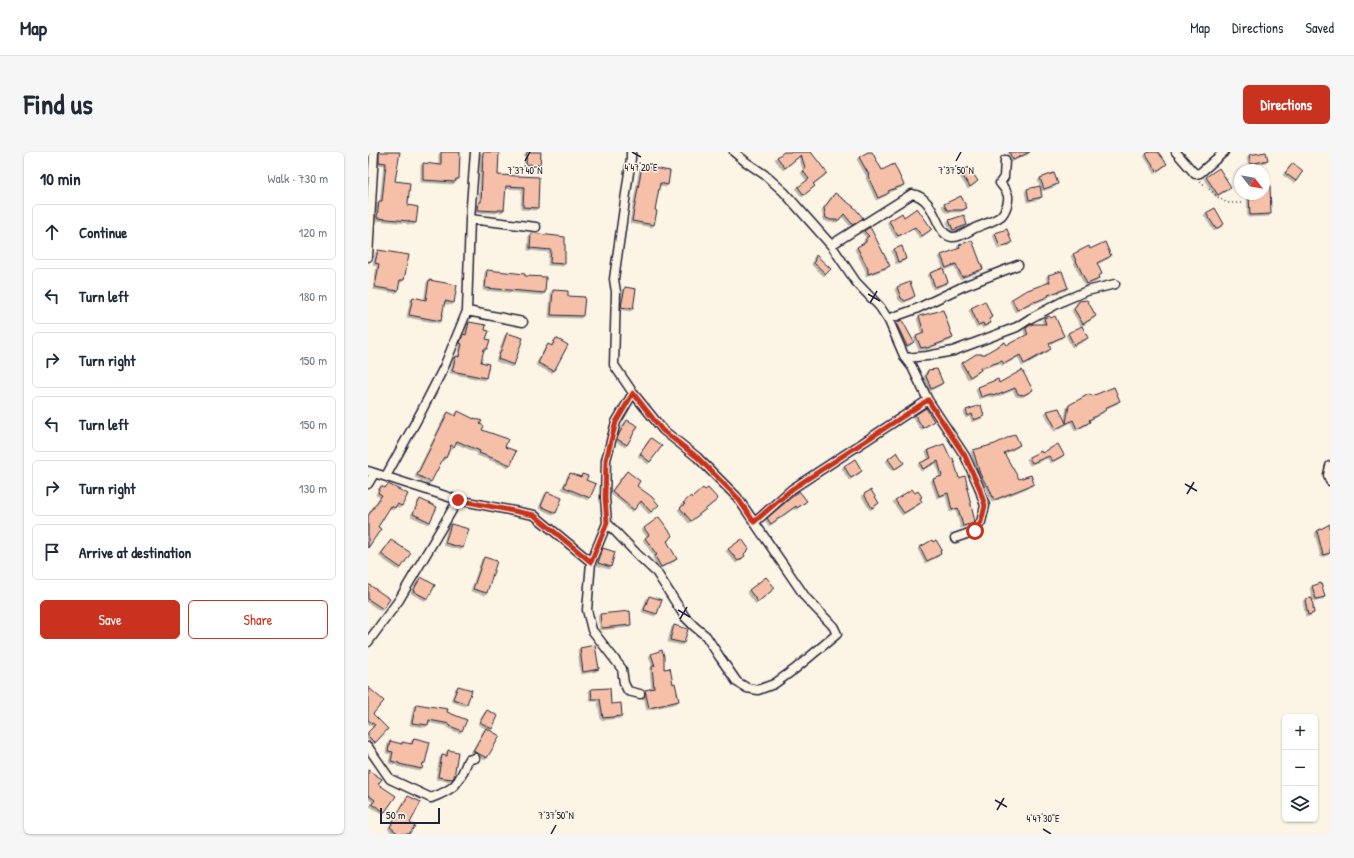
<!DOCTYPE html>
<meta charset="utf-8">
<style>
body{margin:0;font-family:"Patrick Hand",sans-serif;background:#f6f6f7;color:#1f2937}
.controls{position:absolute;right:12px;bottom:12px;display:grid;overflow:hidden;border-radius:6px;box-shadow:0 1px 3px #0004}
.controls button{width:36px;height:36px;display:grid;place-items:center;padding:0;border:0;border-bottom:1px solid #e0e1e3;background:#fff;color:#1f2937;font:20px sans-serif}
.compass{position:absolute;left:866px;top:12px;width:36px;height:36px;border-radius:50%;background:#fff;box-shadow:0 1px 3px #0004;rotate:121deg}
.scale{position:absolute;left:12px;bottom:10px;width:60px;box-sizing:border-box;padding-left:4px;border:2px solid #22223b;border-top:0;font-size:11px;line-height:14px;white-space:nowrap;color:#22223b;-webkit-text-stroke:3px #fcf5e5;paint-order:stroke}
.stop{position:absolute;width:12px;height:12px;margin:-9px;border:3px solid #c8321e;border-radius:50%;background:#fff}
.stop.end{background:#c8321e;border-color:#fff;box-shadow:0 1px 4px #0008}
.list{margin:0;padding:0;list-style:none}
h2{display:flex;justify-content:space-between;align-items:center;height:52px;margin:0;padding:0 16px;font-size:17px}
h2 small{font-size:13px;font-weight:400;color:#747a83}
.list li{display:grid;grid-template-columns:26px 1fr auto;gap:12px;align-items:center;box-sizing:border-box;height:56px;margin:0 8px 8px;padding:0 8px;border:1px solid #e0e1e3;border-radius:6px}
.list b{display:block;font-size:15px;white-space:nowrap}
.list em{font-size:13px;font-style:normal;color:#747a83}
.actions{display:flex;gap:8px;padding:12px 16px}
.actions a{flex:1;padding:9px 0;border:1px solid #c8321e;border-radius:6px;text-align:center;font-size:14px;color:#c8321e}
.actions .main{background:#c8321e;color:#fff}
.icon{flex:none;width:22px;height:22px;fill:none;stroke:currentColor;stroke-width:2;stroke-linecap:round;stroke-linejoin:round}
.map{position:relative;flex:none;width:962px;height:682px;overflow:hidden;border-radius:6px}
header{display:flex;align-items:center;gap:24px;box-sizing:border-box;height:56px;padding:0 20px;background:#fff;border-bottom:1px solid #e0e1e3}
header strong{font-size:19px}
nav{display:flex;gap:22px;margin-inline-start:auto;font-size:14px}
.intro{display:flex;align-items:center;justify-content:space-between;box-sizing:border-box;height:96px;padding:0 24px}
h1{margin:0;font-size:28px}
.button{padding:10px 18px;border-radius:6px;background:#c8321e;color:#fff;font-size:14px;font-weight:700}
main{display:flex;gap:24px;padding:0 24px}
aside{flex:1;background:#fff;border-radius:6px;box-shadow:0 1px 3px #0004}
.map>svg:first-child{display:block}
.building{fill:#f6c0a8;stroke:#22223b;filter:url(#shadow)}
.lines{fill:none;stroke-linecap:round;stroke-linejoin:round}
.minor-casing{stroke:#22223b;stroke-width:11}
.path{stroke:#22223b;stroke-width:1.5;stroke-dasharray:1 3;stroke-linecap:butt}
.minor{stroke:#fcf5e5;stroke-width:8}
.route{stroke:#c8321e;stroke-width:5}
.ticks{fill:none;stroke:#22223b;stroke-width:1.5}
.ticks-label{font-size:10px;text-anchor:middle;fill:#22223b;stroke:#fcf5e5;stroke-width:3;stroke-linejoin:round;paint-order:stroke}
</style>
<header>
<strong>Map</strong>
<nav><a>Map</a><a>Directions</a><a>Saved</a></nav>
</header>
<div class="intro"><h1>Find us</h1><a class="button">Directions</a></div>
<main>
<aside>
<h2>10 min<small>Walk · 730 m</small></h2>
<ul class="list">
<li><svg class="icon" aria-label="ahead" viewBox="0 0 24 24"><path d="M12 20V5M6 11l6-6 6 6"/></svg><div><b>Continue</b></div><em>120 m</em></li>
<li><svg class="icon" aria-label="left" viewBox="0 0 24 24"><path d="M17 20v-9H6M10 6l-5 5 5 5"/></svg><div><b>Turn left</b></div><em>180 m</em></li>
<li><svg class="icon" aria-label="right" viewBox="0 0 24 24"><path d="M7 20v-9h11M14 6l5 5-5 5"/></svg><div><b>Turn right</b></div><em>150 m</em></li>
<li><svg class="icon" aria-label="left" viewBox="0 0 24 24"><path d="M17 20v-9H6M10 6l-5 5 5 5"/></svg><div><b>Turn left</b></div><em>150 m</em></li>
<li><svg class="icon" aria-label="right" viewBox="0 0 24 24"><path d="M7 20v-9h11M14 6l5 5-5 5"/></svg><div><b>Turn right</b></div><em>130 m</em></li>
<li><svg class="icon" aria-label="arrive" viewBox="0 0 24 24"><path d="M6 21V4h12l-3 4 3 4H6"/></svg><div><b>Arrive at destination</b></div></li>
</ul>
<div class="actions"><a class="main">Save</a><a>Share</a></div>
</aside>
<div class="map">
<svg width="962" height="682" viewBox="0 0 962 682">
<defs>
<filter id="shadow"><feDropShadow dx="-2" dy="2" stdDeviation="0" flood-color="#0004"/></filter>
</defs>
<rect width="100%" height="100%" fill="#fcf5e5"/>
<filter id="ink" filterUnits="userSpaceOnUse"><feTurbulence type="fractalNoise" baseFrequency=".025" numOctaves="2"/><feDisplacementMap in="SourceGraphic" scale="8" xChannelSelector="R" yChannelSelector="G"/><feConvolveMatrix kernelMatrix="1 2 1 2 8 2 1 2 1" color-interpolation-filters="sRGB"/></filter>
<g filter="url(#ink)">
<path class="building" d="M11 0H32L27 29 42 31 40 51V53L50 55 48 71 41 70V69L9 66 11 49H14L18 11 11 10Z
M73 0H92L91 27H88L87 30 55 28V11L73 13Z
M115 0H131L130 23 171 25 170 56 155 55 156 35 138 34 136 58H130V59L110 58 111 50H113Z
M159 0H173L172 13 158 12Z
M416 0H443L459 21 445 32 447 34 436 43 430 35 441 27 435 19 437 15 433 3 417 16 409 5Z
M500 0H504L514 18 526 12 536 33 520 39 521 41 510 46 500 24 501 23 491 5Z
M641 0H662L645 8Z
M781 0H790L799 12 789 19 778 2Z
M898 0 900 8 883 12 881 3Z
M925 11 935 19 928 29 917 21Z
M274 14 302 19 300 33 292 31 287 58 289 59 286 73 264 69Z
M601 16 610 29 602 35 593 21Z
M851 16 863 35 850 43 838 25Z
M686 21 690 32 676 37 672 26Z
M896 32H902L903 62 882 63 881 42H896Z
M672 34 674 45 661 48 659 37Z
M467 41 486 55 495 66 485 73 476 62 471 68H463L458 66 456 56Z
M593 44 599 56 594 58H579L576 52Z
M549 56 564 77 554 84 547 75 530 84 521 69 534 61 536 65Z
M847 56 856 72 848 77 838 61Z
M596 63 599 73 585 78 581 68Z
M502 75 522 114 500 122V117L489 95 498 90V86L501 84 496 79Z
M639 77 644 91 632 95 627 81Z
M163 81 197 85V112L182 111 183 98 162 96Z
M604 88 615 117 594 125 588 112 578 116 573 103 592 96 591 93Z
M737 90 743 104 729 111 734 122 730 124 731 127 719 132 705 102 721 94 722 97Z
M534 94 538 107 530 110 526 97Z
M10 98 41 103 36 128H32L30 139 7 135 11 112 7 111Z
M448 103 463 117 458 122 446 111Z
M575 116 580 130 567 135 562 121Z
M119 118 157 122V124L178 125 177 141 117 136Z
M694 119 700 136 680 143 681 144 667 150 666 149 649 158 644 147 657 139 682 130 680 123Z
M61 128 89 133 86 151 77 149 73 169 41 163 45 145 58 148Z
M542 130 547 144 537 149 533 146 529 135Z
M257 135 268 137 265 157 253 155Z
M185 138 200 139V144L217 145 215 164 183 163Z
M719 148 728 164 715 172 706 157 711 149Z
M617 149 624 165 621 167 623 171 616 174 615 171 610 173 603 156Z
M575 158 585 186 559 196 558 195 553 196 548 184 556 181 551 164Z
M681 164 683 166 687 164 696 184 681 191 683 197 656 212 652 203 636 212 634 209 612 216 613 218 602 225 594 211 608 202H618V201L637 190 639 193 660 182 658 178 659 175 665 172H678L676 166Z
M534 168 546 190 539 194 528 171Z
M101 170 118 173 117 178 121 179 118 187 122 188 119 197H116L113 210 121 212 118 226 84 219 88 204 91 205 94 192 92 191 95 182 98 183Z
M714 174 720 186 706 193 700 181Z
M139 181 155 186 146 213 130 207Z
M188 186 200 193 186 219 170 211 180 192 184 194Z
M569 217 575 231 563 237 558 224 560 218Z
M654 218 665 238 656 243 650 242 647 236 630 243 622 242 613 245 610 235 630 227 631 231Z
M746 235 752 249 737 256 738 258 721 268 722 270 709 277 705 268 688 277 679 259 691 256 698 271 701 253 721 242 724 244Z
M613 253 616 264 606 268 604 262 600 264 598 258Z
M558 256 566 269 555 276 547 263Z
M90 259 106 267V266L114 269 112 272 116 274 114 278 140 287 137 295 148 299 143 313 111 301 112 299 89 289 86 295 83 293 78 306 76 305 63 330 49 323 80 260 88 264Z
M259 268 270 274 259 293 249 287 251 282Z
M647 282 652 293 636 301 651 327 663 323 666 332 626 348 620 333 619 334 612 322 605 298 627 292Z
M283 286 294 294 282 310 272 302Z
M576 292 583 307 585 306 591 326 597 324 600 336H599L607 370 606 371 595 374 590 356 584 358 580 341 571 344 565 327 574 324 570 309 555 317 552 311 563 306 560 298Z
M690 292 696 303 685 309 681 304 664 311 661 305 673 299 674 301Z
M529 300 536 311 527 317 520 307Z
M487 307 494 319 483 326 476 314Z
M259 319 272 329 269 334 284 345 291 353 283 360 273 349 266 358 260 353V352L244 339Z
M202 321 213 325 214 322 220 324 218 328 228 332 222 346 196 335Z
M20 332 40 342 34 354 29 352 27 356 23 354 10 375 13 377 0 396V364L14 343 10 341 13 334 17 336Z
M335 336 337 338 340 336 350 347 323 369 312 356 317 352 315 351 323 344 324 346Z
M544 337 547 341 550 339 554 345 552 346 554 350 536 361 527 348Z
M503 338 511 351 504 356 496 342Z
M431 339 439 349 429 356 428 354 403 372 399 366Z
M179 340 194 346 188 361 173 354Z
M52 347 69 355 62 370 45 362Z
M291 365 305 384 299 389 309 407 293 415 287 404 289 403 277 386 281 383 276 376Z
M83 372 101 377 95 396 77 391Z
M962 372V401L955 403 949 379Z
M374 387 381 397 376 402 377 404 370 409 360 397Z
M23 388 43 401 33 416 13 402Z
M564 388 565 390 568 388 574 398 572 399 573 402 559 409 552 395Z
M235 396 247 400 243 415 230 411Z
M116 405 129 409 119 441 105 437Z
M53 425 67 433 60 447 45 439Z
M398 425 407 436 390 450 381 438Z
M953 431 957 445 948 447 944 434Z
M0 432 22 447 15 457 0 447Z
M281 444 294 448 289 462 276 458Z
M944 446 946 461 940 463 937 447Z
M262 459 263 473 234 476 232 462Z
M306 473 320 477 316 491 302 488Z
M227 493 231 517 215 520 212 496Z
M294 498 296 504V517L302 516 305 532 307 531 311 549 281 556 277 538 286 536 284 514H287L283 502Z
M90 534 104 538 99 552 85 547Z
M0 535 16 549 5 562 20 577 7 591 0 584V580L7 573 0 568Z
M242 536 243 552 253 551 254 564 235 566 232 547H224L223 537Z
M48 552 80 557 79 560 99 568 94 579 82 574V572L61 568 60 573 44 571Z
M119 558 130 564 124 577 112 570Z
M118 576 132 584 119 606 105 599Z
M46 586 62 590 57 611H55L54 617 31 612V611L23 609 25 600 20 599 22 589 34 592V590L44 592Z
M80 598 90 600 86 625 84 627 70 625 74 603 79 604Z
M0 618 14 627 10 632 28 644 17 660 4 652 7 648 0 643Z
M40 644 53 650 42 671 47 674 41 682H31L22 675Z"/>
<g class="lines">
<defs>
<path id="minor" d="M366 0 378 10 397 23 416 40 463 93 488 130 512 155 521 169 537 206 559 204 585 199 649 175 663 166 697 148 719 139 747 132
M808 0 827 22 832 21 856 0
M102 67 168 75
M463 93 544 42C569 46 567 83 584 85 591 86 601 79 607 76 614 73 627 69 633 64 637 60 641 50 640 44 639 39 635 35 632 31L636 25 637 8
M0 105 6 0
M99 159 155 170
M520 167 548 157 596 134 650 113
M537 206 544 215 560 248 597 304 611 335 617 354 613 370 607 379 587 386
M962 314 960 323 962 329
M0 319 90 348 166 363 223 410 239 371 237 346 238 308 248 270 265 241
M18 324 52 262 76 215 99 159 102 67 107 0
M0 332 6 322
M387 370 424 337 560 248
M239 371 271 404 289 421 317 465 327 475 338 484 351 504 369 530 379 536 390 538 406 532 427 517 469 482 465 474 438 446 369 345 329 305 295 278 265 241 246 213 248 140 246 127 263 6V0
M223 410 219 458 224 478 254 517 256 531 260 539 272 542
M0 490 31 448 90 348
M0 595 22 627 63 646C87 637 91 632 100 608L107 606"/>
</defs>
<use href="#minor" class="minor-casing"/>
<path class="path" d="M832 29 851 46 859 51H876"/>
<use href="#minor" class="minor"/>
</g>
</g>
<g class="lines" filter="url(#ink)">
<path class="route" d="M90 348 166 363 223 410 239 371 237 346 238 308 248 270 265 241 294 278 329 305 369 345 386 370 424 337 560 248 597 304 611 335 617 354 613 370 607 379"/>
</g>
<path class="ticks" d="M264 0 273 5M157 9 162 0M588 9 593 0M500 142 512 149M502 151 509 139M817 332 829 339M819 342 826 330M310 458 322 465M312 467 319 455M627 648 639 655M629 658 636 646M675 677 683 682M183 682 188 673"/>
<g class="ticks-label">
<text x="273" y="19">4°47'20"E</text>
<text x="157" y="22">7°37'40"N</text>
<text x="588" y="22">7°37'50"N</text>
<text x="188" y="667">7°37'50"N</text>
<text x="675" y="670">4°47'30"E</text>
</g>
</svg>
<div class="controls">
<button>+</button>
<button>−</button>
<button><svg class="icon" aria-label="layers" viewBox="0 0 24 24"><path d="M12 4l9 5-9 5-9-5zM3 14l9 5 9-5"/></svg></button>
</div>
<svg class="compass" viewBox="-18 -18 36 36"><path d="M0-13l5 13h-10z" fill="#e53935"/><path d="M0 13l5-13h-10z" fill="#747a83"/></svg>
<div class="scale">50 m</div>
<div class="stop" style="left:607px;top:379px"></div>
<div class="stop end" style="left:90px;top:348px"></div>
</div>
</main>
